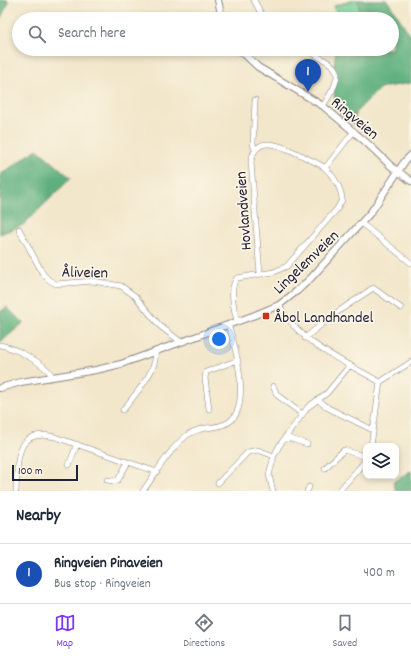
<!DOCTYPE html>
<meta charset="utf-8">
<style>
body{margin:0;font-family:Dekko,sans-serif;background:#f6f6f7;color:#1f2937}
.controls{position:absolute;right:12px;bottom:12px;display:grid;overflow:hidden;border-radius:8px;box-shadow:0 2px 6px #0003}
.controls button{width:36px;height:36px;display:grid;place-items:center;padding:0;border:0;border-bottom:1px solid #e0e1e3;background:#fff;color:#1f2937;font:20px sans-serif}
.scale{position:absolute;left:12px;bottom:10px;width:66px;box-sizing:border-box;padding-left:4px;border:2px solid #22223b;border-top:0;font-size:11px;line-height:14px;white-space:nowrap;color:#22223b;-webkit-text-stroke:3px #fcf5e5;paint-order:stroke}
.you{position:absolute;left:219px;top:339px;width:14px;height:14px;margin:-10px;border:3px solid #fff;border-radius:50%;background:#1a73e8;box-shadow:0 0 0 6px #1a73e833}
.badge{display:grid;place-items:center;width:26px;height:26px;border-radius:50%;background:#7c3aed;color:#fff;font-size:13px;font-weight:700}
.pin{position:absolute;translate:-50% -33px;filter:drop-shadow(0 1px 2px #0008)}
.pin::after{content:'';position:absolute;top:21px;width:14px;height:12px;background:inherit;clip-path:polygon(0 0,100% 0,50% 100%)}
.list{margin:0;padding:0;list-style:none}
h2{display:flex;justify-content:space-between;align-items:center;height:52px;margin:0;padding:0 16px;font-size:17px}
h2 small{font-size:13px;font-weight:400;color:#747a83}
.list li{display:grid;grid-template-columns:26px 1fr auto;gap:12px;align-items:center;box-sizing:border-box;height:60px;padding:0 16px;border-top:1px solid #e0e1e3}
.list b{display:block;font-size:15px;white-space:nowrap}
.list p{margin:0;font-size:13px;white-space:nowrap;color:#747a83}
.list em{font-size:13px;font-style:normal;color:#747a83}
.icon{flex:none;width:22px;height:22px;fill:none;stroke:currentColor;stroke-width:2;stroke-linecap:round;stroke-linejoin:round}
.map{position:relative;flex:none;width:411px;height:491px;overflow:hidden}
.search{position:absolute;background:#fff;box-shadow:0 2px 6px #0003;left:12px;right:12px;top:12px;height:44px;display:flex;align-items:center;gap:10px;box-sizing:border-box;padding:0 14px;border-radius:22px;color:#747a83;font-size:15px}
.sheet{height:112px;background:#fff}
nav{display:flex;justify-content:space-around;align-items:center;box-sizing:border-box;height:56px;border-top:1px solid #e0e1e3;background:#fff;font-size:11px;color:#747a83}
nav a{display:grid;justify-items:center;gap:2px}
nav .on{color:#7c3aed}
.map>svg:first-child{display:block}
.green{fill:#74cd94;stroke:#4b7868}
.forest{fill:#5fb07e;stroke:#40695c}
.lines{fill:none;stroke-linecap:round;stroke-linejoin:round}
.minor-casing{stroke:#8a8483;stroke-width:6}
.major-casing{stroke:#8a8483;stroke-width:8}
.minor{stroke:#fff;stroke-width:5}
.major{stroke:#fff;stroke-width:6}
.poi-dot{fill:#c8321e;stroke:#fcf5e5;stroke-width:1.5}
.labels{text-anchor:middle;stroke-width:3.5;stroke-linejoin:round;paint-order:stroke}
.street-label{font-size:16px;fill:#22223b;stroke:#fcf5e5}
.poi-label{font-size:16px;fill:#22223b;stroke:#fcf5e5;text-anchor:start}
</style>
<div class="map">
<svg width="411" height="491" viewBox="0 0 411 491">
<rect width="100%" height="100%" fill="#fcf5e5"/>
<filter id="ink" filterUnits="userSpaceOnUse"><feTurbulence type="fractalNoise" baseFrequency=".025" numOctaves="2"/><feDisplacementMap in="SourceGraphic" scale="8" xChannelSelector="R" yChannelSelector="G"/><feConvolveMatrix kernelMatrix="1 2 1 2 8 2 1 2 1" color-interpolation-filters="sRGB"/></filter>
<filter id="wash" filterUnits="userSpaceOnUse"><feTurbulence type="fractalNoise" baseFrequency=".012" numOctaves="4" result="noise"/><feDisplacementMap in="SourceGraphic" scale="16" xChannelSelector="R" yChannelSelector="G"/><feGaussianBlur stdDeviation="0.9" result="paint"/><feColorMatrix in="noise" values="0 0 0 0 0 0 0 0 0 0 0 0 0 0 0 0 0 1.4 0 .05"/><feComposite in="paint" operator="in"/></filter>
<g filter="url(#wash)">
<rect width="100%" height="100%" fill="#f2e7cb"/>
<path class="green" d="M354 0H358L361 19H338L334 6Z"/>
<path class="forest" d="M0 0H7L9 2 0 19Z
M358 0H387L411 36V83L380 88 355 113V125L335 109 334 86 336 83 334 66 336 49H392V19H361Z
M37 149 71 178 23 225 0 234V175Z
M7 307 23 323 0 343V312Z
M411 471V491H396L393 482Z"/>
</g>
<g filter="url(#ink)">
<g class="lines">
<defs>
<path id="minor" d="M254 0 264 19
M304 49C340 68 347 68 323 106
M255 100 253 144 255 150
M325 168 354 131
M361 223 411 263
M19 229 43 274 49 280 56 284 93 281 121 286 135 296 160 326 181 342
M279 305C301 345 342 360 380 382L371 446
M237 321C234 310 229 287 237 278L274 272 287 266 337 209 342 200C342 189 333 175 325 168 319 163 309 160 303 156 285 148 256 131 251 162L260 274
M305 338 333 315 373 288 401 308
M0 345C13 347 46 364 52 376
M380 382 411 362
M273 386 277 395 302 414
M318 400 328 408 373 430
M209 409 205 378 206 372 238 360
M123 410C133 397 159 369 155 352
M285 437 307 444
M69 465 77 444
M325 468 344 450 366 457
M107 480 113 481 118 480 128 462
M218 483 248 452 258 450 274 456
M16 491C18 462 14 427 55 437L157 472
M143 491C156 473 169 450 186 436 200 425 217 430 229 422 251 408 236 345 228 325
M273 491 269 475 274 456 279 446 308 407 327 393 350 365
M307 491 309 487
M339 491 366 460"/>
<path id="major" d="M218 0 222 19
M239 49 258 67 323 106 367 143 391 166 411 181
M0 388 21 382 96 370 121 364 255 315 279 305 297 291 311 278 371 212 405 161 411 155"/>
</defs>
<use href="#minor" class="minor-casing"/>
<use href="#major" class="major-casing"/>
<use href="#minor" class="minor"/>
<use href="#major" class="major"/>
</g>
</g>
<rect class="poi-dot" x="262" y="312" width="8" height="8" rx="2"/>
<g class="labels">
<g class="street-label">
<text transform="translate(356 117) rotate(40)" y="6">Ringveien</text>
<text transform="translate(242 211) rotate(-94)" y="6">Hovlandveien</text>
<text transform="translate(305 261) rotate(-44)" y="6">Lingelemveien</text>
<text transform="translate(85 271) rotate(1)" y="6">Åliveien</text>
</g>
<g class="poi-label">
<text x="274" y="322">Åbol Landhandel</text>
</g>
</g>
</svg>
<div class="controls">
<button><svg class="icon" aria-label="layers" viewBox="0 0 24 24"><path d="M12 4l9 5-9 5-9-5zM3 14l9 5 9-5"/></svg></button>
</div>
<div class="scale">100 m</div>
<div class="you"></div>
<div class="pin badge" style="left:308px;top:92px;background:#1a4fb4">1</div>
<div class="search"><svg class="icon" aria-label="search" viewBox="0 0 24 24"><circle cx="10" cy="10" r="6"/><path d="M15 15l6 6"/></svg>Search here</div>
</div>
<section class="sheet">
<h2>Nearby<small></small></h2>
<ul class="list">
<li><span class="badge" style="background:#1a4fb4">1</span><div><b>Ringveien Pinaveien</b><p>Bus stop · Ringveien</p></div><em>400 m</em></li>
</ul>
</section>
<nav>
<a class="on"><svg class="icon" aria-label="map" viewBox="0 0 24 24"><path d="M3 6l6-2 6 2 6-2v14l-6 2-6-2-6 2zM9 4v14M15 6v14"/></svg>Map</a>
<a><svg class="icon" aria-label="directions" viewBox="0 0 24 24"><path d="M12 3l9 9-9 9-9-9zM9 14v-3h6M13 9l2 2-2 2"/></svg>Directions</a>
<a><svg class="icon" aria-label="saved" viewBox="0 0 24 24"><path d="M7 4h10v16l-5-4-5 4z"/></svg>Saved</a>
</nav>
